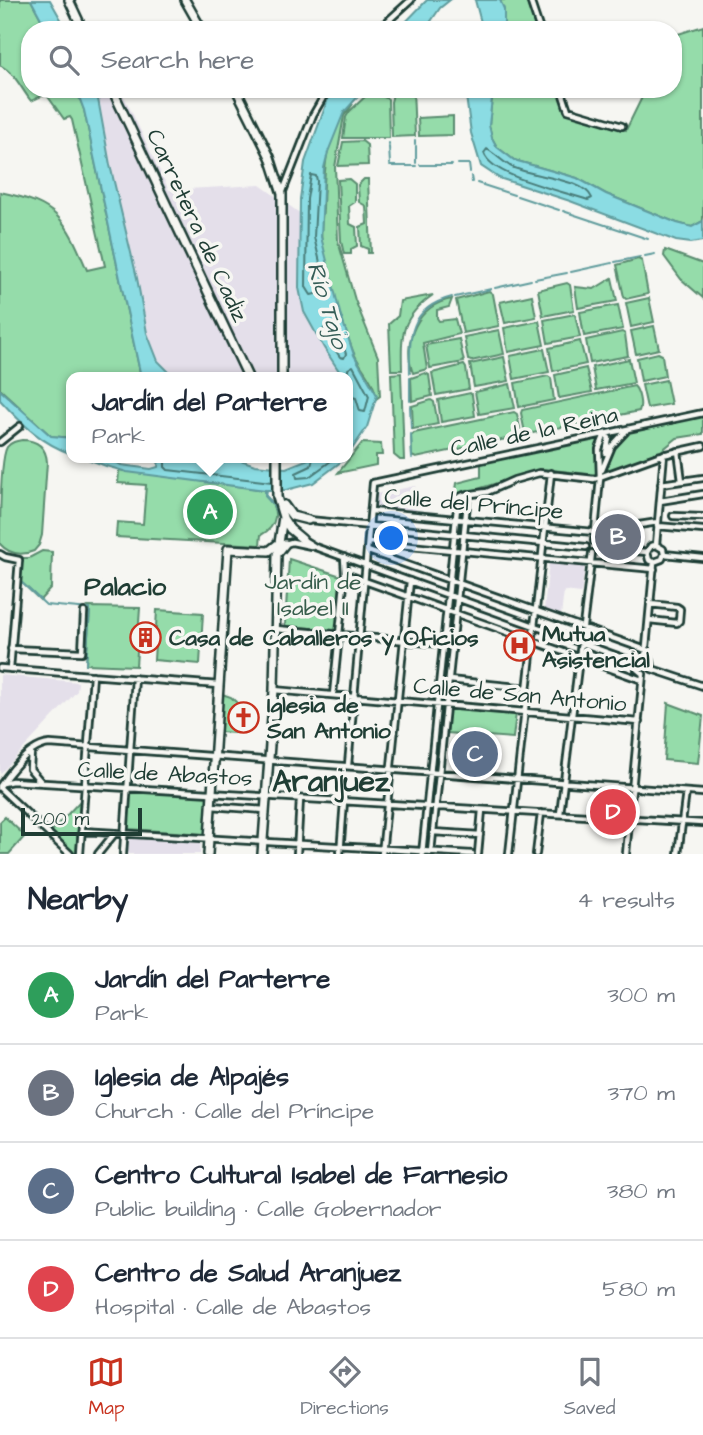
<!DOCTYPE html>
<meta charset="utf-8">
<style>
body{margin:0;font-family:"Architects Daughter",sans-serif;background:#f6f6f7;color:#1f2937}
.scale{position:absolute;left:21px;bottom:18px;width:121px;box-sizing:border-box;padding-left:7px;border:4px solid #1f3d34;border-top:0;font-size:19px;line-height:24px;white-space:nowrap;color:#1f3d34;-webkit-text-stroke:5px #f6f6f2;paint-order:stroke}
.you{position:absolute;left:392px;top:539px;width:24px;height:24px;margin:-18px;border:5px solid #fff;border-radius:50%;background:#1a73e8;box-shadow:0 0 0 10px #1a73e833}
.badge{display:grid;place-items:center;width:46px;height:46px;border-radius:50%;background:#c8321e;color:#fff;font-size:23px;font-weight:700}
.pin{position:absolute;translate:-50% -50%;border:4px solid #fff;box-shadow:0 2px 7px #0006}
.popup{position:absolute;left:66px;top:372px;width:287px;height:91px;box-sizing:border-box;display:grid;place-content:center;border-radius:14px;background:#fff;filter:drop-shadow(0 2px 5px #0005);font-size:23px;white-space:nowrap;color:#747a83}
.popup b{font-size:26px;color:#1f2937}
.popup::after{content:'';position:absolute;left:50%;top:100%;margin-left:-14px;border:14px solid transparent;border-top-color:#fff}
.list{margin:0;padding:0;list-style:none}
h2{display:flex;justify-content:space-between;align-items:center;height:91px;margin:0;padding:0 28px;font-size:30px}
h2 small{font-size:23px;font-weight:400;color:#747a83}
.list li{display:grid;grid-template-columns:46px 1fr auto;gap:21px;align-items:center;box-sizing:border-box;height:98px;padding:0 28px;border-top:2px solid #e0e1e3}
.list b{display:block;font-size:26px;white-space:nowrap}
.list p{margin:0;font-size:23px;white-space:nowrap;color:#747a83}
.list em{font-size:23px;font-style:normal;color:#747a83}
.icon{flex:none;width:38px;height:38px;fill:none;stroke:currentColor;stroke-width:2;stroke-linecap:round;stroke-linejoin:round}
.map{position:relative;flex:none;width:703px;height:854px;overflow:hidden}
.search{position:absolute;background:#fff;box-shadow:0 2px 5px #0004;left:21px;right:21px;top:21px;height:77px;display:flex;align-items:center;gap:18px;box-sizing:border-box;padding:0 24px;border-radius:28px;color:#747a83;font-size:26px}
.sheet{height:483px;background:#fff}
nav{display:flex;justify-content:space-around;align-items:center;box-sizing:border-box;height:98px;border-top:2px solid #e0e1e3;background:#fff;font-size:19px;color:#747a83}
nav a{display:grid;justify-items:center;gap:4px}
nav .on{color:#c8321e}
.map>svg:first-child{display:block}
.built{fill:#e4dfea}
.green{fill:#95dcaa;stroke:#5a8c6f;stroke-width:2}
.water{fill:#8bdce3;stroke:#609c9d;stroke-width:2}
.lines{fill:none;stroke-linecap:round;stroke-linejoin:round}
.shore{stroke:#4a7d7a;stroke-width:2}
.stream{stroke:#609c9d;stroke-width:2}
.street-casing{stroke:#1f3d34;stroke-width:10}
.secondary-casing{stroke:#1f3d34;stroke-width:12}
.street{stroke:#f6f6f2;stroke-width:4.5}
.secondary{stroke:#f6f6f2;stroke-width:7}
.labels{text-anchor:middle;stroke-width:7;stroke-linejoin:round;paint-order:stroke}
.street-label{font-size:23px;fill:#1f3d34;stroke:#f6f6f2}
.park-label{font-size:23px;fill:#375d4c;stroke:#f6f6f2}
.poi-label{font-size:23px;font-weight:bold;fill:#1f3d34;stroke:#f6f6f2;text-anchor:start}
.water-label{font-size:24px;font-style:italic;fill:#355d57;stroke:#f6f6f2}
.quarter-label{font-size:26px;font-weight:bold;fill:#1f3d34;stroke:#f6f6f2}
.district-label{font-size:30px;font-weight:bold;fill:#1f3d34;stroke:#f6f6f2}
</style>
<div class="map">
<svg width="703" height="854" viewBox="0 0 703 854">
<rect width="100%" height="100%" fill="#f6f6f2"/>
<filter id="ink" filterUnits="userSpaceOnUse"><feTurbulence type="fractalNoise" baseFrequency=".0143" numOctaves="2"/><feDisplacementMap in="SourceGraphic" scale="14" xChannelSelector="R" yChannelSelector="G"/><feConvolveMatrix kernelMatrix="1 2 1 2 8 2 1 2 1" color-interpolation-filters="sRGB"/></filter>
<g filter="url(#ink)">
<path class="built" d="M123 94 169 190 260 185 301 214 299 288 304 312 324 348 343 377H174L158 362 147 333 137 278 110 165 98 99Z
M415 486 417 497 416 511 375 507 376 494Z
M549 562 585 565 581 593 564 591 561 616 544 610Z
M0 675 78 682 77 691 0 774Z
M127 836 201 841 200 854H125Z"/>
<path class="green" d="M0 0H31L47 30H30V89H76L84 110 141 377H72V438L51 436 0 389V192C58 204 65 218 87 270L105 266 72 120 70 117 64 119 46 94 31 101C20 87 16 74 0 65Z
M500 0H526L537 30H504Z
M703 26V221L692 227 677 223 606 194 577 178 514 160 497 147 492 138 489 125 493 89H558L566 112 626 130 646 89H673L675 35Z
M394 89H413L415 136 392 137 391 102Z
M370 92H375L388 99 389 138H343L346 117 350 111Z
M353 104 344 116 335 167 338 241 355 300 378 357 380 396 376 399C376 381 359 367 353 351 340 317 327 278 322 242 320 231 322 220 323 209 324 176 324 126 353 104Z
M453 116V135L419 136 418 118Z
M362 141 367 145 368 165 338 166 343 142Z
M349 179 355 184V202L349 206 350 224 356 227 357 246 351 249V254H344L341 241 338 180Z
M364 179H368L371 253H368V249L361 246 360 227 367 224 366 206 359 202 358 185Z
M665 250 703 264V298L681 279 664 256Z
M638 259 642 261 648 294 626 299 624 297 617 265Z
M612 278 617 301 578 308 575 287 594 289Z
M567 283 570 285 574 310 543 316 538 290Z
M489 291 493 294 499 326 463 333 456 300Z
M433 295C401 317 401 334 402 370H391L389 324 398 316 400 301Z
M532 295 536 317 505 323 500 302Z
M649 298 654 322 631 327 626 303Z
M452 299 449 307 437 310V318L439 321 455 319 459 334 423 343 427 369 413 373C401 342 418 304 452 299Z
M618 305 623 329 584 336 580 312Z
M575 314 580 337 548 343 544 320Z
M539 321 544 345 508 352 504 328Z
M654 326 659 349 636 354 631 331Z
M499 330 504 354 471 361 468 360 464 337Z
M622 332 625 334 628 356 590 363 586 340Z
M459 339 464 362 430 368 426 345Z
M580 341 586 364 553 371 549 348Z
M544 349 549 372 514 379 510 356Z
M658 353 662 355 665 376 641 381 637 358Z
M504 357 509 381 474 387 470 364Z
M629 359 634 383 596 390 592 367Z
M464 365 466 368 469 389 436 395 432 373Z
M586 368 592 392 559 398 555 375Z
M401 373 404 460H400L394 455 391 374Z
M425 373 429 375 432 396 412 401 411 378Z
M548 376 551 378 554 400 519 407 515 383Z
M666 380 671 404 647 408 642 385Z
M510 384 515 408 479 414 475 392Z
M634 386C639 391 642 405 639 411L528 434 525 433 521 413 522 410Z
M470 393 472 395 475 416 441 422 438 400Z
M431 400 434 402 438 424 413 429 412 406Z
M514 412 517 414 521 433 520 436 416 458 412 456 411 436 414 433Z
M703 413V434L677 438 661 451 610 470 606 468H599L598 475 543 469 455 496 457 483 481 477V462Z
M22 440C37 440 46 447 47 462L42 535 39 545 34 551C21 556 9 554 0 544 0 526 0 459 7 447 11 442 16 441 22 440Z
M362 443 381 444 382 455H376V465L338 473Z
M119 470 265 490V496C280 509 278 526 261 535L260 545 116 537 117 522 143 524 146 485 118 483Z
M42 551 52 552 51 588 40 600 19 580 22 558H29Z
M289 559 341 576 336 630 285 626Z
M88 607 140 608 136 666 86 664 90 611Z
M157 610 203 613 200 664 154 660Z
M222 694 231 697 237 703 235 733 220 732Z
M668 703 703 716 698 763 664 760Z
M449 708 516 713 513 738 447 733Z
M130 790 209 795 206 834 127 829Z
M80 801 76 854H74L51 832Z
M5 817 25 836 9 854H0V822Z"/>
<path class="water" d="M31 0H50L67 30H47Z
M427 0H450L440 8 425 30H398Z
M475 0H500L504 9V30H483Z
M76 89H94L98 99 110 165 137 278 147 333 158 361 174 377H141L84 110Z
M336 89H365L344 112 328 152 324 168 321 237 340 313 354 355 377 395 367 427 348 455V421L352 407 348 391V377H343L324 348 304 312 299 288 300 199 305 162 328 99Z
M465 89H493L489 125 492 138 497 147 514 160 577 178 606 194 677 223 692 227 703 221V241L691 243 676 241 570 201 499 178 481 166 471 133Z
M0 390 51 436 72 438V454C42 444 21 423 0 400Z
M85 458H109L121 465 151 469 158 467 159 458H235L255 465 286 468 311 458H346L313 483 286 490H267L266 496 273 503 277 515 273 505 265 496V490L127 472 106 466Z"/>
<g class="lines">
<path class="shore" d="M487 149C495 154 502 161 510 166 530 177 584 178 592 198L588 200C564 191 491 177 484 153Z
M311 175 316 176 317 181 314 237 326 288 324 292 311 295 306 287 307 199Z
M332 323 337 326 346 354 344 358 340 357 323 332 324 328Z
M348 380V369L353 366 369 396 365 412 360 411 356 398 348 396
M165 458V467L168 470 272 482
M313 458 311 466 296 473 297 478 309 477 335 458"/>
<path class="stream" d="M415 140V144
M389 143V145
M416 146V163
M389 147 390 164
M458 164H469L470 172
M420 165H452
M390 166H416
M471 176 472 182
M477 183 514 195
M517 196 559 210
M563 211 605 225
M606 225 648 239
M645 256 655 254
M615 262 640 257
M571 272 612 263
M535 279 567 273
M495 288 531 280
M455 297 491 289
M410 373C409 336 409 308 452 297
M410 378V401
M410 406 411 429
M411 434 412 458
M20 581 46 605 90 609 86 664"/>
<defs>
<path id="street" d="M530 0 540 30
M378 30 411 0
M561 89 568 110 622 126
M282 194 313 115 328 89
M605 434 609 438 606 453
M0 442 20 426
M678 451 682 481
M602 470 612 446 626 431
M661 484 703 478
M660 501 703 494
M371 511 594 532 658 522
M673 516 703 517
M309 520 586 547
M657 526 703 530
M302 539 315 547 637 663
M594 541 600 478 599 449 605 434
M368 542 654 569
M285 544 292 542 311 546
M656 545 664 454
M599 548 647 552
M368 551 646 650
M647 552 651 546 656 545 663 549 664 554
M647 552 649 560 654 562
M0 554 5 557 19 560 10 669
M664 554 703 558
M654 562 662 559 664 554
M345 574 642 680
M649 620 677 623 679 621 680 609 677 607 650 604
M276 629 452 645
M11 649 82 652 84 612
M645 658 654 562
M645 658 651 661 652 669
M637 663V669L643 674
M0 668 219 685
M652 669 703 686
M449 680 527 688
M274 690 639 722
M333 695 345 574 344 557
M31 752 30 769 42 783
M348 765 373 483 703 413
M3 783 12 781 703 823
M0 786C11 770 30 745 50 744L703 793
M0 788 70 854
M211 806 265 810
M560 814 592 553
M82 831 472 854
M433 832 480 835
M431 852 468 494
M80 854 93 675
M98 854 115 833
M123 854 135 678
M297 854 300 799
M340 854 344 801
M382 854 410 581
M422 854 458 498 464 495 487 492 514 480 539 473 594 479 658 456 703 446
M478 854 482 810
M509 854 551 473
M536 854 541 813
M626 854 643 674
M678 854 686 792"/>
<path id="secondary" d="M69 0 83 30
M185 0 202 30
M112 89 248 377
M236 89 270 157 282 194V377
M284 505 292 516 308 520
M283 518 290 529 302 539
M208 854 228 549 269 551 279 543 283 517 277 497V458
M262 854 274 690 277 554 285 544"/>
</defs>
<use href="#street" class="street-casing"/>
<use href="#secondary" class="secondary-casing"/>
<use href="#street" class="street"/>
<use href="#secondary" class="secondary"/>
</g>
</g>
<defs>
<symbol id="building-ring" viewBox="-11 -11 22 22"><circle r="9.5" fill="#f6f6f2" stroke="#c8321e" stroke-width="1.5"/><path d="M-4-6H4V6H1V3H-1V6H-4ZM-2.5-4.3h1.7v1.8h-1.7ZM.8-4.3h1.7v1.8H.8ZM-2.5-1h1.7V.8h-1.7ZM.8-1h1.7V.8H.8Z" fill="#c8321e"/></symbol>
<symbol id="hospital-ring" viewBox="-11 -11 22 22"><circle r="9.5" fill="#f6f6f2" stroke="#c8321e" stroke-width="1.5"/><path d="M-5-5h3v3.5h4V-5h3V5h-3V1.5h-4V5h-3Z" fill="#c8321e"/></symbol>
<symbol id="church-ring" viewBox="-11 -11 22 22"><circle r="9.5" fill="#f6f6f2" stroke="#c8321e" stroke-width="1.5"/><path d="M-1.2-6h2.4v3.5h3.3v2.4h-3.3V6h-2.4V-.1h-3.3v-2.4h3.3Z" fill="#c8321e"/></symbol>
</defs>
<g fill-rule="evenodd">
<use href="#building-ring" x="128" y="620" width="35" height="35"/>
<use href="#hospital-ring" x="502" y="628" width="35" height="35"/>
<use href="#church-ring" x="226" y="700" width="35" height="35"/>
</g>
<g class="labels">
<g class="street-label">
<text transform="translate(198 225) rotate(65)" y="8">Carretera de Cadiz</text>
<text transform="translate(534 431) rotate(-12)" y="8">Calle de la Reina</text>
<text transform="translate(474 503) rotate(5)" y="8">Calle del Príncipe</text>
<text transform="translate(520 694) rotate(5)" y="8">Calle de San Antonio</text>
<text transform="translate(165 773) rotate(3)" y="8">Calle de Abastos</text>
</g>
<g class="park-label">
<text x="313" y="589">Jardín de<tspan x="313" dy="26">Isabel II</tspan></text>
</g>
<g class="poi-label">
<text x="542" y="641">Mutua<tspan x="542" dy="26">Asistencial</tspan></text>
<text x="169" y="645">Casa de Caballeros y Oficios</text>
<text x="267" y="712">Iglesia de<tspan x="267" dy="26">San Antonio</tspan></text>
</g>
<g class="water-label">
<text transform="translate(328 305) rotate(73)" y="8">Río Tajo</text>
</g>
<g class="quarter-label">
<text x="125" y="595">Palacio</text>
</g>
<g class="district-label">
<text x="331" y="791">Aranjuez</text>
</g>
</g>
</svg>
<div class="scale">200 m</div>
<div class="you"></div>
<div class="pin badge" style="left:210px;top:512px;background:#2e9e5b">A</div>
<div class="popup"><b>Jardín del Parterre</b>Park</div>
<div class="pin badge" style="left:618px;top:537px;background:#6b7280">B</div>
<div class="pin badge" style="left:475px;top:754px;background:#5c6f8a">C</div>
<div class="pin badge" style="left:613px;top:812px;background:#e0444e">D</div>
<div class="search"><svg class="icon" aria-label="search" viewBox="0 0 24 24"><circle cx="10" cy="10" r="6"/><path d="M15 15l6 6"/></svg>Search here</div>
</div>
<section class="sheet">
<h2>Nearby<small>4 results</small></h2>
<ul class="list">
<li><span class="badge" style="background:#2e9e5b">A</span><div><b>Jardín del Parterre</b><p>Park</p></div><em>300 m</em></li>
<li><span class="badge" style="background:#6b7280">B</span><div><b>Iglesia de Alpajés</b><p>Church · Calle del Príncipe</p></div><em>370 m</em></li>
<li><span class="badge" style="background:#5c6f8a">C</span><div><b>Centro Cultural Isabel de Farnesio</b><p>Public building · Calle Gobernador</p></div><em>380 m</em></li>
<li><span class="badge" style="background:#e0444e">D</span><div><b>Centro de Salud Aranjuez</b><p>Hospital · Calle de Abastos</p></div><em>580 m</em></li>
</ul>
</section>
<nav>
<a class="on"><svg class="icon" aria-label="map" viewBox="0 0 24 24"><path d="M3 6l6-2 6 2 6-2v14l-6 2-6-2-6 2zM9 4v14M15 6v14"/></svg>Map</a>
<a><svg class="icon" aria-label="directions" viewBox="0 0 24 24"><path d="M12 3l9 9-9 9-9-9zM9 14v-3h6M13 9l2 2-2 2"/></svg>Directions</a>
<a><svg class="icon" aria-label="saved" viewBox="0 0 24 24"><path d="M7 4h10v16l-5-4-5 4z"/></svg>Saved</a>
</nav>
